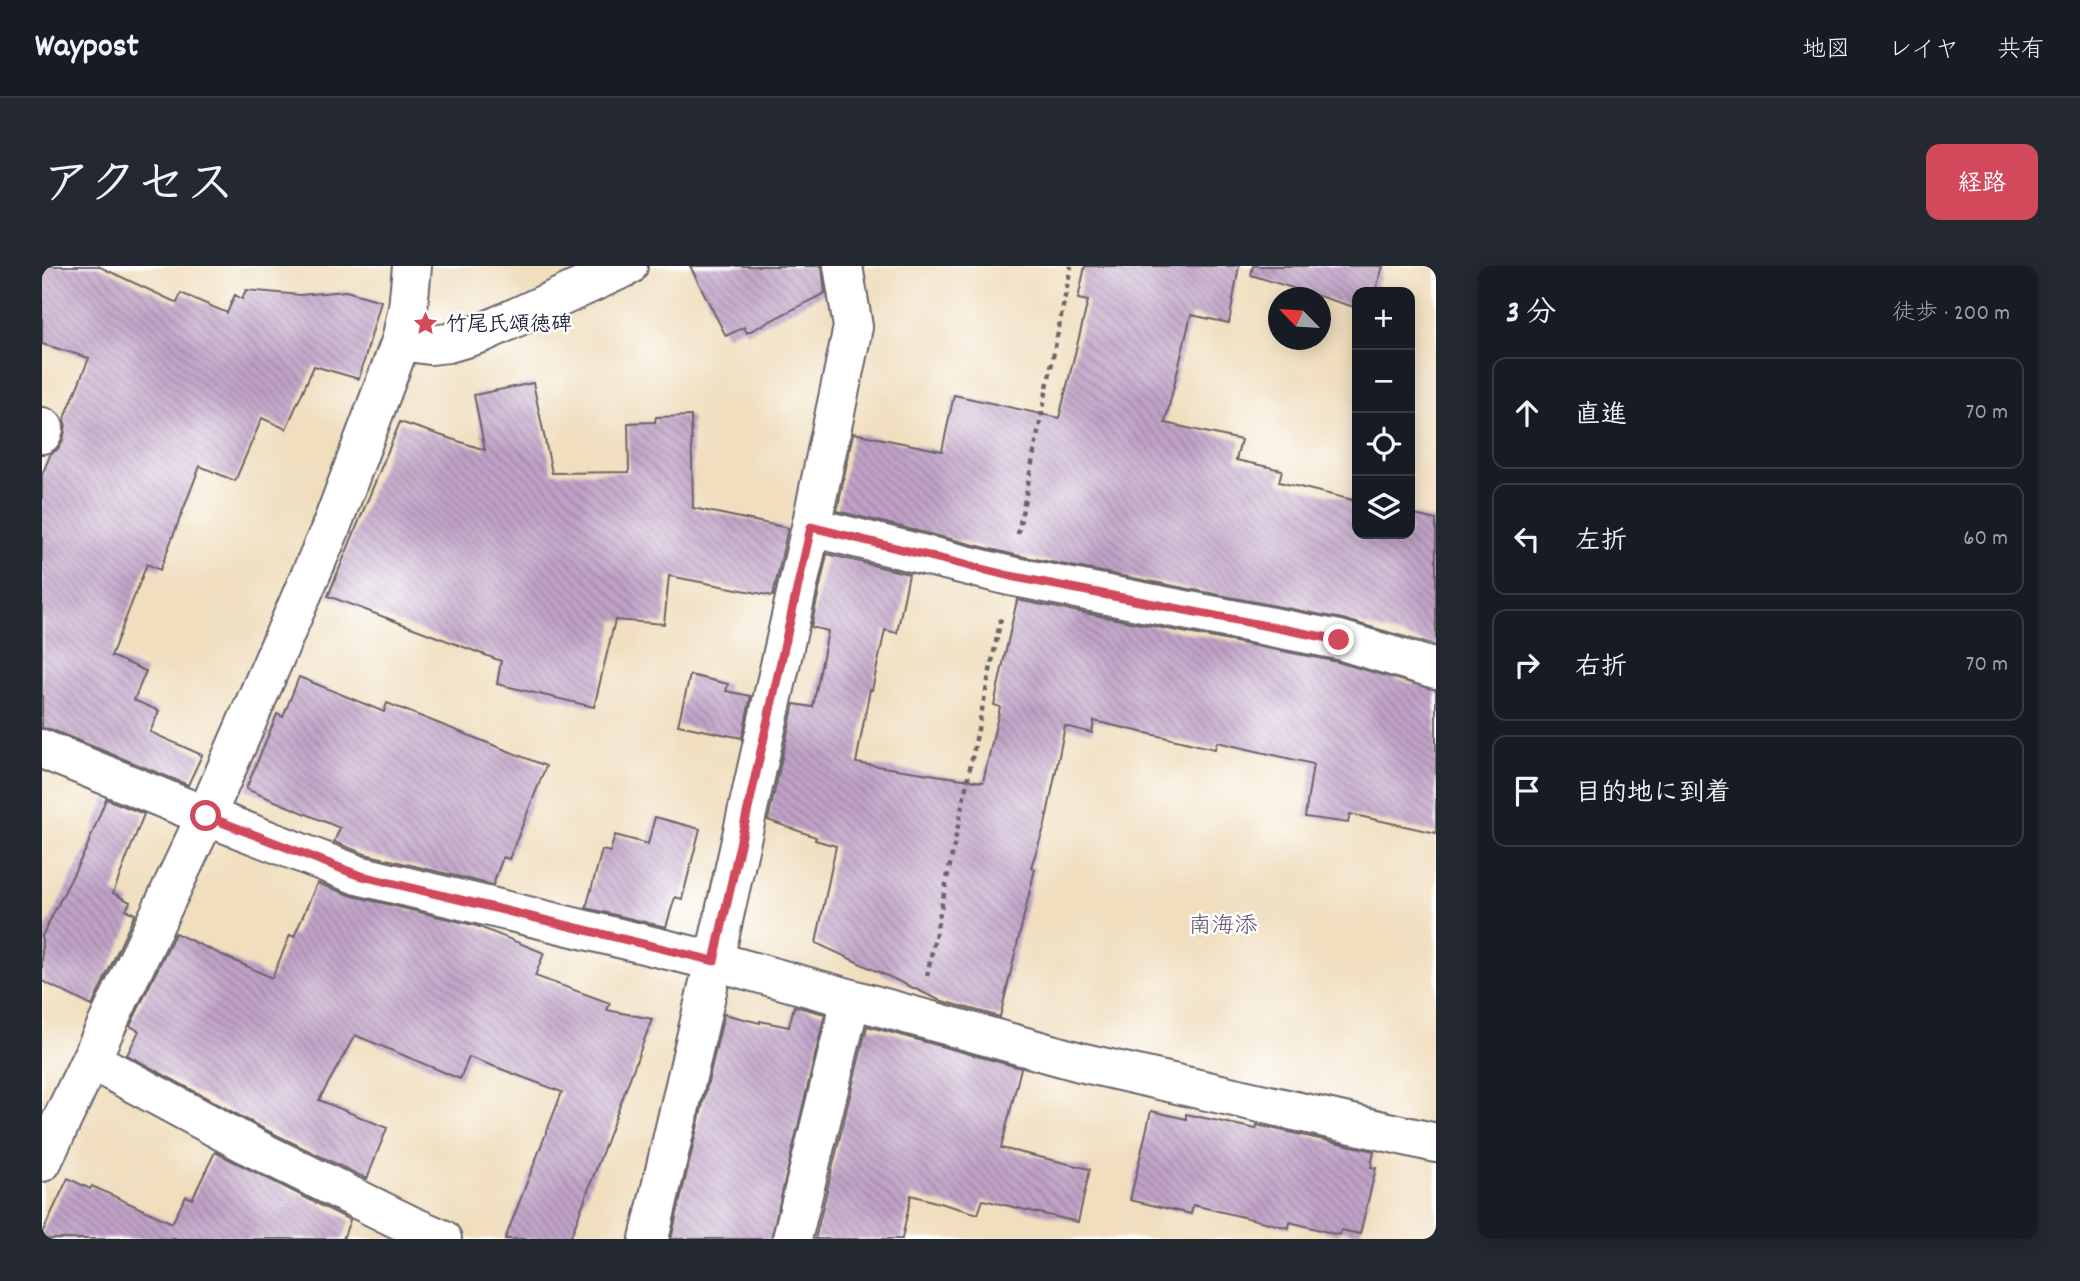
<!DOCTYPE html>
<html lang="ja">
<meta charset="utf-8">
<style>
body{margin:0;font-family:Dekko,"Klee One",sans-serif;background:#242831;color:#f1f3f6}
.controls{position:absolute;right:21px;top:21px;display:grid;overflow:hidden;border-radius:14px;box-shadow:0 4px 18px #0003}
.controls button{width:63px;height:63px;display:grid;place-items:center;padding:0;border:0;border-bottom:2px solid #363941;background:#171b24;color:#f1f3f6;font:35px sans-serif}
.compass{position:absolute;left:1226px;top:21px;width:63px;height:63px;border-radius:50%;background:#171b24;box-shadow:0 4px 18px #0003;rotate:295deg}
.stop{position:absolute;width:21px;height:21px;margin:-16px;border:5px solid #d1495b;border-radius:50%;background:#fff}
.stop.end{background:#d1495b;border-color:#fff;box-shadow:0 2px 7px #0008}
.list{margin:0;padding:0;list-style:none}
h2{display:flex;justify-content:space-between;align-items:center;height:91px;margin:0;padding:0 28px;font-size:30px}
h2 small{font-size:23px;font-weight:400;color:#9ea1a6}
.list li{display:grid;grid-template-columns:46px 1fr auto;gap:21px;align-items:center;box-sizing:border-box;height:112px;margin:0 14px 14px;padding:0 14px;border:2px solid #363941;border-radius:14px}
.list b{display:block;font-size:26px;white-space:nowrap}
.list em{font-size:23px;font-style:normal;color:#9ea1a6}
.icon{flex:none;width:38px;height:38px;fill:none;stroke:currentColor;stroke-width:2;stroke-linecap:round;stroke-linejoin:round}
.map{position:relative;flex:none;width:1394px;height:973px;overflow:hidden;border-radius:14px}
header{display:flex;align-items:center;gap:42px;box-sizing:border-box;height:98px;padding:0 35px;background:#171b24;border-bottom:2px solid #363941}
header strong{font-size:33px}
nav{display:flex;gap:38px;margin-inline-start:auto;font-size:24px}
.intro{display:flex;align-items:center;justify-content:space-between;box-sizing:border-box;height:168px;padding:0 42px}
h1{margin:0;font-size:49px}
.button{padding:18px 32px;border-radius:14px;background:#d1495b;color:#fff;font-size:24px;font-weight:700}
main{display:flex;gap:42px;padding:0 42px}
aside{flex:1;background:#171b24;border-radius:14px;box-shadow:0 4px 18px #0003}
.map>svg:first-child{display:block}
.building{fill:url(#building-back-hatch)}
.lines{fill:none;stroke-linecap:round;stroke-linejoin:round}
.minor-casing{stroke:#6a6469;stroke-width:42}
.path{stroke:#6a6469;stroke-width:4.5;stroke-dasharray:5 5;stroke-linecap:butt}
.minor{stroke:#fff;stroke-width:38}
.route{stroke:#d1495b;stroke-width:9}
.labels{text-anchor:middle;stroke-width:5;stroke-linejoin:round;paint-order:stroke}
.poi-label{font-size:21px;font-weight:bold;fill:#22223b;stroke:#fff;text-anchor:start}
.neighbourhood-label{font-size:23px;fill:#594f6c;stroke:#fff}
</style>
<header>
<strong>Waypost</strong>
<nav><a>地図</a><a>レイヤ</a><a>共有</a></nav>
</header>
<div class="intro"><h1>アクセス</h1><a class="button">経路</a></div>
<main>
<div class="map">
<svg width="1394" height="973" viewBox="0 0 1394 973">
<defs>
<pattern id="building-back-hatch" width="6" height="6" patternUnits="userSpaceOnUse" patternTransform="scale(1.75)"><rect width="6" height="6" fill="#c0a2c6"/><path d="M-1 5l2 2M0 0l6 6M5-1l2 2" fill="none" stroke="#9c84a2"/></pattern>
</defs>
<rect width="100%" height="100%" fill="#fff"/>
<filter id="ink" filterUnits="userSpaceOnUse"><feTurbulence type="fractalNoise" baseFrequency=".0143" numOctaves="2"/><feDisplacementMap in="SourceGraphic" scale="14" xChannelSelector="R" yChannelSelector="G"/><feConvolveMatrix kernelMatrix="1 2 1 2 8 2 1 2 1" color-interpolation-filters="sRGB"/></filter>
<filter id="wash" filterUnits="userSpaceOnUse"><feTurbulence type="fractalNoise" baseFrequency=".00686" numOctaves="4" result="noise"/><feDisplacementMap in="SourceGraphic" scale="28" xChannelSelector="R" yChannelSelector="G"/><feGaussianBlur stdDeviation="1.57" result="paint"/><feColorMatrix in="noise" values="0 0 0 0 0 0 0 0 0 0 0 0 0 0 0 0 0 1.4 0 .05"/><feComposite in="paint" operator="in"/></filter>
<g filter="url(#wash)">
<rect width="100%" height="100%" fill="#f0debe"/>
<g id="blocks">
<path class="building" d="M0 0H56L135 37 139 27 185 47 193 29 200 33 204 24 258 29 304 25 339 35 317 113 272 100 244 163 220 152 193 215 158 200 118 304 105 298 69 390 104 405 92 434 117 445 108 466 160 489 146 519 8 463 0 462V209L9 187 15 184 21 175 24 159 22 154 47 92 0 78Z
M648 0H780L783 27 705 67 702 61 684 70Z
M1043 0H1197L1187 57 1149 49 1123 157 1199 174 1194 194 1240 204 1237 216 1315 235V268H1368V248L1394 254V380L1301 353 973 289 795 245 811 167 900 185 912 129 1017 152 1046 35 1036 33Z
M1211 0H1341L1333 26H1315V42L1209 9Z
M491 117 510 207 587 206 586 157 613 156 614 151 649 150 651 242 746 262 731 330 627 310 622 358 573 354 552 441 455 418 459 395 286 330 358 156 443 184 432 129Z
M785 288 867 308 855 367 843 364 830 424 828 423 814 497 941 516 958 441 952 439 975 334 1292 395 1394 424V567L1308 548 1306 557 1263 551 1271 498 1175 476 1173 483 1052 455 1050 467 1023 460 1003 559 989 601 993 603 958 751 897 734 774 677 794 580 773 574 774 571 726 554 752 438 771 441 786 365 769 361Z
M648 409 686 418 684 425 709 430 700 472 636 459Z
M257 411 342 446 345 437 504 500 467 593 461 591 451 619 323 588 292 576 298 562 204 523 235 448 241 451Z
M64 533 102 548 71 627 88 636 84 644 93 648 50 740 0 715V670L44 583Z
M613 551 658 563 640 633 633 631 624 661 544 642 560 584 568 586 573 569 606 578Z
M275 617 311 630 435 660 502 687 493 710 568 737 565 744 610 753 528 973H463L520 826 427 791 418 813 313 769 277 834 345 862 325 913 222 863 85 789 97 765 88 760 133 667 230 712 248 669 252 671Z
M752 740 783 748 729 973H629L682 748 718 757V755L747 761Z
M825 760 979 802 959 882 1048 903 1036 956 941 934 936 948 869 929 860 973H773Z
M1109 845 1144 853V848L1214 863 1215 859 1332 885 1329 901 1334 902 1318 968 1299 964 1297 969 1248 956 1247 962 1151 939 1149 948 1088 934Z
M173 886 308 954 301 973H0V967L26 912 48 923 50 920 130 957 144 930 150 933Z"/>
</g>
</g>
<g filter="url(#ink)">
<use href="#blocks" fill-opacity="0" stroke="#6a6469" stroke-width="2"/>
<g class="lines">
<defs>
<path id="minor" d="M359 75 388 79 406 77 440 67 586 0
M0 161 2 162 0 168
M769 261 968 310 1297 374 1394 403
M0 483 164 550 316 609 672 695 1038 796 1394 877
M49 794 212 882 370 960 400 973
M0 896 164 550 288 264 359 75 366 42 370 0
M607 973 672 695 769 261 811 61 801 0
M750 973 809 733"/>
</defs>
<use href="#minor" class="minor-casing"/>
<path class="path" d="M976 268 1029 0
M885 710 959 352"/>
<use href="#minor" class="minor"/>
</g>
</g>
<g class="lines" filter="url(#ink)">
<path class="route" d="M164 550 316 609 672 695 769 261 968 310 1297 374"/>
</g>
<defs>
<symbol id="sight-bare" viewBox="-9 -9 18 18"><path d="M0-6L1.8-2.2L6-1.7L2.9 1.2L3.7 5.4L0 3.3L-3.7 5.4L-2.9 1.2L-6-1.7L-1.8-2.2Z" fill="#d1495b" stroke="#fff" stroke-width="2.5" paint-order="stroke"/></symbol>
</defs>
<g fill-rule="evenodd">
<use href="#sight-bare" x="366" y="40" width="35" height="35"/>
</g>
<g class="labels">
<g class="poi-label">
<text x="404" y="64">竹尾氏頌徳碑</text>
</g>
<g class="neighbourhood-label">
<text x="1181" y="666">南海添</text>
</g>
</g>
</svg>
<div class="controls">
<button>+</button>
<button>−</button>
<button><svg class="icon" aria-label="locate" viewBox="0 0 24 24"><circle cx="12" cy="12" r="6"/><path d="M12 2v4M12 18v4M2 12h4M18 12h4"/></svg></button>
<button><svg class="icon" aria-label="layers" viewBox="0 0 24 24"><path d="M12 4l9 5-9 5-9-5zM3 14l9 5 9-5"/></svg></button>
</div>
<svg class="compass" viewBox="-18 -18 36 36"><path d="M0-13l5 13h-10z" fill="#e53935"/><path d="M0 13l5-13h-10z" fill="#9ea1a6"/></svg>
<div class="stop" style="left:164px;top:550px"></div>
<div class="stop end" style="left:1297px;top:374px"></div>
</div>
<aside>
<h2>3 分<small>徒歩 · 200 m</small></h2>
<ul class="list">
<li><svg class="icon" aria-label="ahead" viewBox="0 0 24 24"><path d="M12 20V5M6 11l6-6 6 6"/></svg><div><b>直進</b></div><em>70 m</em></li>
<li><svg class="icon" aria-label="left" viewBox="0 0 24 24"><path d="M17 20v-9H6M10 6l-5 5 5 5"/></svg><div><b>左折</b></div><em>60 m</em></li>
<li><svg class="icon" aria-label="right" viewBox="0 0 24 24"><path d="M7 20v-9h11M14 6l5 5-5 5"/></svg><div><b>右折</b></div><em>70 m</em></li>
<li><svg class="icon" aria-label="arrive" viewBox="0 0 24 24"><path d="M6 21V4h12l-3 4 3 4H6"/></svg><div><b>目的地に到着</b></div></li>
</ul>
</aside>
</main>
